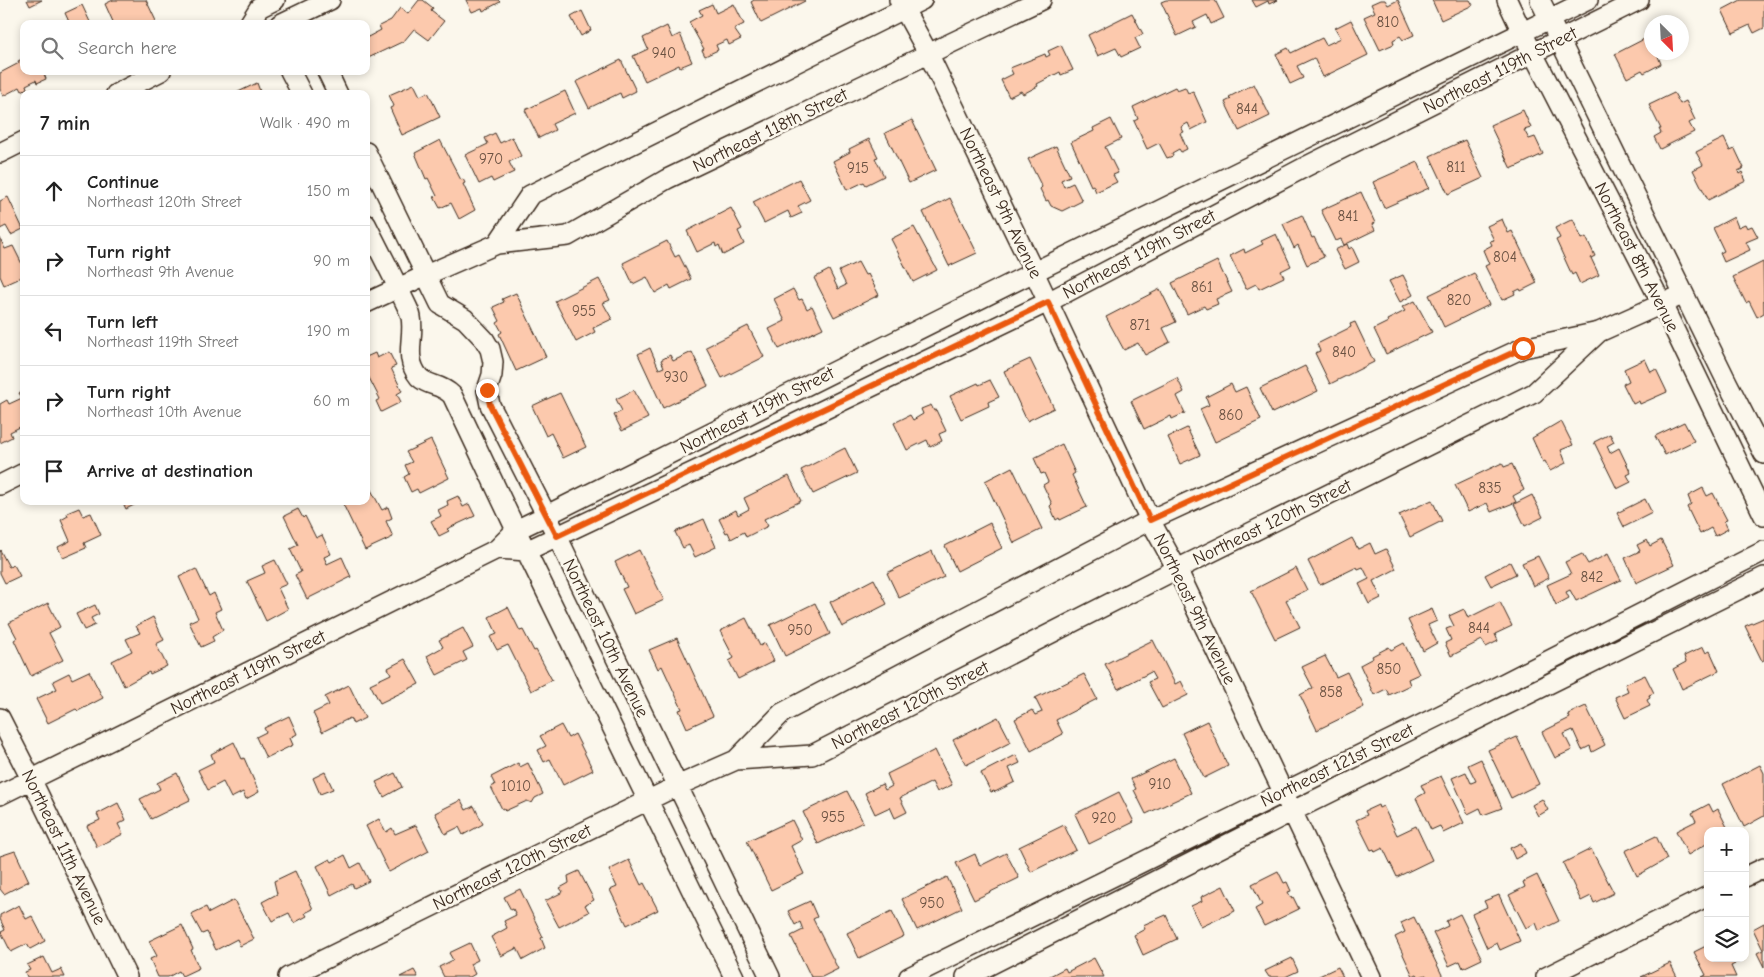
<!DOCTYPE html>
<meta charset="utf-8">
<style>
body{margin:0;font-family:"Comic Neue",sans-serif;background:#f2f2f2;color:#222}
.controls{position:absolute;right:15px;bottom:15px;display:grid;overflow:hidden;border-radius:10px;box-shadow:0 2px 8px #0003}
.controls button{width:45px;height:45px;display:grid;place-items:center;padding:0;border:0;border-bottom:1px solid #e0e0e0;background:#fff;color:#222;font:25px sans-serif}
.compass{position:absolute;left:1644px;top:15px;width:45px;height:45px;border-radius:50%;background:#fff;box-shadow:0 2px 8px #0003;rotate:156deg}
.stop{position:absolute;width:15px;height:15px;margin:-11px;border:4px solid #ea580c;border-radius:50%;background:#fff}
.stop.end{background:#ea580c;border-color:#fff;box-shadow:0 1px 5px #0008}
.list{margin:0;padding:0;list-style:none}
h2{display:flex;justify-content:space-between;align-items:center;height:65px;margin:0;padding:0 20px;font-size:21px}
h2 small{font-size:16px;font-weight:400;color:#767676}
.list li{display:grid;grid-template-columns:32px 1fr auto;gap:15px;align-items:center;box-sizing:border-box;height:70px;padding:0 20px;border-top:1px solid #e0e0e0}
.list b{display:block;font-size:19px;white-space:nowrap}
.list p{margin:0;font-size:16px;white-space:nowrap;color:#767676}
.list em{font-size:16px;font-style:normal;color:#767676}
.icon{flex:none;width:28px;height:28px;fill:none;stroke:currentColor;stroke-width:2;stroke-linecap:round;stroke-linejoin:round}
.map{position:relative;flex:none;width:1764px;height:977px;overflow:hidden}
.search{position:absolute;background:#fff;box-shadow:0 2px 8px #0003;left:20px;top:20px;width:350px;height:55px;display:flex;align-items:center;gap:12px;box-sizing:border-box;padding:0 18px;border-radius:10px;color:#767676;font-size:19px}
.panel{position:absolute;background:#fff;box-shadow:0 2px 8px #0003;left:20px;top:90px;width:350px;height:415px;border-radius:10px}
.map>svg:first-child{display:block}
.building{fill:#fcc9ad;stroke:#3b2a1e}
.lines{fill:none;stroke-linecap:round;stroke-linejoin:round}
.minor-casing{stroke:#3b2a1e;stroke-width:22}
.minor{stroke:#fbf7ec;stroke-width:19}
.route{stroke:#ea580c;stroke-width:6}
.labels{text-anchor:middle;stroke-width:5;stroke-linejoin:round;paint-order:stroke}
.number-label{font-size:15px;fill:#6b5242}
.street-label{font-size:18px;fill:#3b2a1e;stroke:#fbf7ec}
</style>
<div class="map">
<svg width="1764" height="977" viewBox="0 0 1764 977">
<rect width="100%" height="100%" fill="#fbf7ec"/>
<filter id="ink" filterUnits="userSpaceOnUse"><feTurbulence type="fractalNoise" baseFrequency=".02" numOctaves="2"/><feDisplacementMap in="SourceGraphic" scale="10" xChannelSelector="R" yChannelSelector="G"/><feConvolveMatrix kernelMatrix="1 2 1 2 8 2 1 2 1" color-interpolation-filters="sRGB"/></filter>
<g filter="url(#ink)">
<path class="building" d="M27 0H42L30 6Z
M113 0H146L156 21 151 24H114L105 4Z
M419 0H423L433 8 431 11 444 21 429 40 414 29 404 41 366 59V38L381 30 379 26 391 20 400 8 408 14Z
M466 0H498L500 2 483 11 482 8 472 12Z
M754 0H804L805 1 761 23 751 2Z
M1166 0H1215L1224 18 1211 24 1207 15 1193 22 1196 27 1177 36 1161 2Z
M1252 0H1278L1269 4 1268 1 1256 7Z
M1380 0H1385L1388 5 1398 0 1414 35 1403 40 1400 36 1393 40 1394 44 1380 50 1364 17 1375 12 1371 4Z
M1432 0H1470L1473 5 1441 20Z
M1741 0H1764V28L1754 33 1750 25 1733 33 1722 10Z
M712 4 716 13 734 4 744 24 734 29 741 39 729 45 727 40 716 45 718 50 705 56 702 50 704 49 689 22 702 15 699 10Z
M82 5 91 24H70L65 13Z
M582 11 591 30 581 36 571 17Z
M1132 13 1143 34 1135 38 1140 48 1121 57 1116 48 1098 56 1088 35Z
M1351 20 1368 55 1323 77 1314 58 1297 66 1303 78 1290 84 1276 54 1288 48 1291 53 1322 38 1326 45 1341 38 1335 28Z
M667 26 672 38 680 34 692 62 680 67 679 65 645 81 633 56 648 49 643 38Z
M1652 35V52H1664L1658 56 1661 64 1644 73 1642 70 1627 78 1615 54Z
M1061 45 1073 70 1061 75 1060 72 1037 84 1038 86 1023 94 1021 91 1009 97 1001 80 1013 74 1010 68 1045 54 1046 57 1050 55 1048 51Z
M24 58V71H43L46 79 37 83 36 80 26 85 27 88 22 91 20 87 3 96 0 89V73L19 63 18 61Z
M621 60 636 91 622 98 620 93 589 108 576 82Z
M257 83 261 94H234Z
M414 84 420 96 428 92 440 117 402 135 390 108 394 106 389 95Z
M1254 84 1270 116 1239 131 1225 102 1231 99 1229 97Z
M1175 87 1177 90 1185 87 1188 93 1193 91 1207 122 1191 130 1188 123 1181 127 1184 132 1180 133 1187 149 1181 152 1179 149 1172 153 1173 156 1167 158 1159 143 1147 149 1134 121 1138 119 1133 107Z
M565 91 575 113 552 124 555 130 539 138 525 110Z
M1674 93 1680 104 1686 101 1695 120 1689 123 1694 132 1660 149 1654 137 1661 133 1659 129H1661L1649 105Z
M1523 110 1531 128 1524 130 1529 139 1535 137 1543 154 1511 169 1490 125Z
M1111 119 1121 139 1105 147 1118 173 1113 175 1117 182 1096 192 1093 185 1091 186 1071 142 1094 131 1093 128Z
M912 120 936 170 909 183 885 133Z
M495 133 500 143 512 137 521 156 509 162 514 172 493 182 491 178 479 184 465 155 488 144 485 138Z
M1724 138 1730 151 1735 149 1744 168 1738 171 1739 174 1742 172 1746 181 1708 200 1693 170 1703 165 1696 152Z
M869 139 878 157 875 158 884 176 866 185 864 182 847 190 833 161 850 152 849 149Z
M440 140 461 180 463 179 465 183 463 184 475 210 459 219 451 203 440 208 434 197 437 196 428 178 426 179 415 153Z
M1465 140 1483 178 1448 194 1430 156Z
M1056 146 1070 176 1061 180 1064 187 1073 183 1082 201 1062 211 1051 206 1048 200 1046 201 1040 189 1042 187 1028 159Z
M1418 162 1429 188 1384 208 1373 182Z
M799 179 810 200 798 206 802 213 791 218 788 211 764 223 753 202Z
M1361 192 1375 223 1372 224 1375 230 1344 245 1341 239 1336 241 1321 210Z
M8 197 23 229 11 235 6 226 0 229V201Z
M950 198 977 253 949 266 923 212Z
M731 208 742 229 738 231 744 244 723 255 719 245 716 247 715 243 697 252 687 231Z
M1302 215 1312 238 1314 237 1324 257 1307 265 1298 245 1294 248 1283 224Z
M1734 217 1738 227 1745 224 1747 228 1752 226 1758 237 1746 242 1750 250 1724 262 1720 253 1724 251 1713 228Z
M1502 219 1508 233 1512 231 1537 283 1521 291 1520 289 1514 292 1515 294 1502 300 1485 266 1489 264 1483 250 1492 245 1490 241 1494 240 1487 226Z
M1573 219 1582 239 1586 237 1595 256 1591 258 1599 275 1580 284 1575 273 1572 275 1556 240 1560 238 1555 228Z
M914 227 937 270 913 282 891 239Z
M1276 234 1291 266 1281 271 1284 277 1259 289 1256 284 1246 289 1230 256 1244 249 1245 253 1263 244 1261 241Z
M0 238 5 249 13 246 24 268V276L4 285 0 276Z
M667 241 675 257 679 255 691 279 671 289 669 285 655 293 647 277 633 284 623 263Z
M1347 244 1349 249 1352 247 1359 262 1345 269 1335 250Z
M1217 261 1232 292 1216 299 1218 304 1206 309 1204 306 1187 314 1172 283Z
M858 262 865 275 868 274 879 295 834 317 814 278 829 270 838 289 846 285 839 271Z
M1763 262 1764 313 1757 317 1749 301 1746 303 1733 277Z
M1474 273 1489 305 1444 327 1429 295Z
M1403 275 1413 295 1400 302 1389 281Z
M599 279 610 300 603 303 612 319 593 328 595 332 576 342 555 301Z
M793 289 799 300 802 299 807 309 812 306 823 328 779 349 769 329 785 321 774 299Z
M1160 289 1176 322 1163 328 1170 342 1145 355 1138 343 1124 350 1106 317Z
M516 293 546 357 516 371 499 334 502 332 497 323 500 321 493 307 504 302 502 299Z
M1415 301 1432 332 1386 354 1374 329 1388 322 1387 320 1405 311 1402 307Z
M1355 322 1374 362 1330 384 1315 353 1320 351 1317 344 1351 327 1350 324Z
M748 326 764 357 722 378 706 347Z
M650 348 659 369 664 367 661 360 670 355 673 361 692 352 708 386 663 408 638 354Z
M389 352 396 366 391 368 402 391 397 394 401 402 381 412 376 401 380 399 366 372V357L375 353 377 358Z
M1030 359 1054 408 1027 421 1004 371Z
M1645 359 1651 372 1656 369 1667 392 1640 404 1639 401 1633 404 1623 384 1629 381 1624 369Z
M1305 366 1318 391 1272 413 1260 388Z
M1177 378 1184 392 1177 396 1185 413 1172 419 1171 416 1144 429 1131 401Z
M990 380 999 397 988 402 989 406 961 419 950 396 978 383 979 385Z
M1231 384 1235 392 1246 387 1261 420 1215 442 1200 409 1209 405 1206 397Z
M634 390 648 418 622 431 614 415 622 411 616 399Z
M24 391V432H22L20 427 10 432 12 437 0 443V404L7 400 9 404 22 398 19 393Z
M560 393 586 447 563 458 551 433 546 436 532 406Z
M931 405 934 411 936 410 946 431 939 434 942 441 930 447 927 440 907 450 894 423 910 415 913 420 923 414 921 409Z
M1561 421 1573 445 1561 450 1566 463 1550 471 1545 461 1543 462 1532 438Z
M1684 422 1694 441 1665 455 1655 436Z
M1187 428 1200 455 1180 464 1168 437Z
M1610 434 1614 442 1607 446 1610 453 1619 448 1631 473 1627 475 1631 482 1617 489 1594 442Z
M431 440 449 478 419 493 417 489 411 492 404 477 409 474 405 465 412 462 406 452Z
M1062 444 1075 473 1072 475 1087 507 1060 520 1059 518 1056 520 1050 506 1052 504 1043 485 1048 482 1044 473 1041 474 1034 458Z
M845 448 857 473 813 494 801 470Z
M1502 463 1504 467 1512 464 1524 490 1513 496 1516 502 1491 512 1487 503 1468 512 1455 485Z
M1012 467 1042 529 1014 543 985 481Z
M789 476 801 501 764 519 768 526 746 537 744 532 731 539 728 532 726 533 719 519 736 510 738 515 749 509 744 498Z
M370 488 382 510 388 507 392 518 386 521 393 537 365 550 342 502 366 501V490Z
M1703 488 1707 496 1713 493 1727 520 1724 521 1728 529 1715 536 1711 528 1700 534 1687 507 1691 504 1688 496Z
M1532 495 1543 517 1525 526 1514 504Z
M458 496 463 507 469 504 475 516 447 529 449 531 439 536 431 521 441 516 438 510 448 505 447 501Z
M1645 499 1652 513 1624 527 1617 513Z
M1432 500 1442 521 1410 537 1399 515Z
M122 501H142L126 509Z
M79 508 83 516 91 513 101 535 84 543 86 548 63 558 58 547 70 541 61 520 68 516 67 513Z
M298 509 303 518 305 516 316 538 322 535 331 554 324 557 327 564 342 557 351 577 307 599 295 575 301 572 290 549 298 545 284 516Z
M704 519 716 547 695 557 689 545 683 548 675 532Z
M990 523 1002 548 957 571 945 546Z
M1352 538 1358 549 1370 543 1375 554 1386 549 1396 569 1373 581 1381 598 1369 604 1359 584 1369 579 1363 567 1358 569 1357 567 1320 585 1308 561Z
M1647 540 1650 546 1661 540 1674 565 1636 583 1625 558 1640 551 1637 545Z
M0 550 9 567 14 565 20 576 5 583 0 573Z
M639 550 664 600 634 614 622 589 627 587 615 562Z
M932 551 944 577 899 598 887 573Z
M1582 554 1588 564 1608 554 1621 580 1576 601 1570 590 1566 592 1569 598 1556 605 1547 585 1571 574 1565 562Z
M1538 556 1549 578 1533 586 1522 563Z
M275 560 287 584 278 588 288 609 266 621 247 581 265 573 262 566Z
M1510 562 1516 574 1491 586 1485 575Z
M1296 568 1307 590 1286 600 1300 627 1275 639 1251 591Z
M196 569 209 596 214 593 221 609 215 612 223 630 212 637 214 641 201 647 189 622 198 618 179 577Z
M874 579 887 604 842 627 830 602Z
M1500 602 1512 626 1495 634 1498 641 1486 647 1482 640 1451 656 1445 643 1451 640 1446 629 1454 626 1449 616 1464 609 1468 618Z
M48 603 60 627 49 633 63 660 31 676 14 640 17 638 9 623Z
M815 603 830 634 785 656 770 625Z
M95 605 99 614 91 618 95 625 84 630 76 614Z
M508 607 520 631 523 630 534 651 536 650 552 680 531 691 508 645 497 650 490 637 497 634 489 617Z
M1432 609 1437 621 1428 625 1437 643 1423 651 1408 620Z
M153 617 164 640 156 644 167 666 150 674 149 672 124 686 112 661 132 651 126 639 140 633 136 626Z
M746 618 760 646 765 643 774 661 738 679 729 661 734 658 720 631Z
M1764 618V660L1762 661 1745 626Z
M463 628 473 647 463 652 467 660 437 675 427 656 443 647 439 640Z
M677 638 713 716 687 728 679 710 682 709 662 666 658 669 649 650Z
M1153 640 1175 684 1181 681 1188 695 1162 708 1148 682 1155 679 1151 672 1118 689 1105 664Z
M1404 643 1419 674 1408 679 1410 685 1389 695 1386 689 1374 695 1360 665 1373 658 1372 656 1389 647 1391 650Z
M1703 647 1706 653 1710 651 1719 671 1682 689 1673 669 1686 662 1684 656Z
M1325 656 1336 677 1347 672 1364 707 1317 730 1300 695 1313 688 1302 667Z
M405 659 419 684 380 703 370 684 391 674 388 668Z
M89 671 103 698 78 711 76 709 48 723 36 699 57 689 53 681 69 673 72 679Z
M1084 674 1097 699 1056 720 1063 734 1031 751 1015 719 1032 710 1035 715 1042 712 1035 698Z
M1645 675 1654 693 1649 695 1650 698 1647 700 1650 706 1625 718 1615 697 1628 691 1625 684Z
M349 685 365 718 353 724 350 718 322 732 313 713 329 705 325 697Z
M1586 706 1605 745 1592 752 1590 746 1582 750 1573 730 1564 734 1572 750 1555 758 1542 732 1570 718 1568 714Z
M289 716 297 734 290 738 293 745 266 758 256 737 266 732 264 728Z
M998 717 1011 742 966 765 953 740Z
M1207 721 1228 766 1204 778 1182 733Z
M561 725 568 738 575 734 593 770 563 785 550 759 544 762 538 750 546 746 540 736Z
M1517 737 1539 784 1511 798 1488 750Z
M234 742 242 759 244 758 259 792 246 799 243 792 231 798 223 782 208 790 198 770 214 762 211 754Z
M935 750 952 785 937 792 932 782 900 798 907 812 895 818 890 807 875 814 865 793 882 784 885 790 892 786 887 774Z
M1016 755 1020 763 1009 768 1015 782 995 792 994 791 991 792 981 773Z
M1174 758 1191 793 1146 814 1134 790 1136 789 1131 779Z
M1481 759 1502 808 1483 815 1480 808 1468 814 1452 778 1466 772 1471 783 1476 781 1468 765Z
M518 763 520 767 528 763 543 794 535 798 532 803 527 801 505 811 504 808 502 809 491 787 495 785 491 777Z
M1760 765 1764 773V816L1744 827 1723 784Z
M325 772 333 789 320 794 313 778Z
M177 773 190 800 151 819 140 799 160 789 157 783Z
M395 773 402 787 384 797 376 782Z
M1441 776 1464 823 1443 833 1440 826 1431 830 1416 798 1425 793 1421 785Z
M847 791 863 822 818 844 803 812Z
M1119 792 1134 822 1089 844 1075 814Z
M1542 799 1548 810 1538 816 1532 805Z
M461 800 466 810 474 806 483 824 463 835 459 827 445 834 435 813Z
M118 803 126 820 118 824 123 834 97 847 87 826 100 820 97 814Z
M1709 804 1713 812 1718 809 1729 831H1708V843L1688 855 1676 831 1696 821 1692 813Z
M1378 805 1379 808 1383 806 1397 835 1416 826 1432 860 1397 877 1383 848 1375 852 1374 849 1371 850 1356 820 1367 815 1365 811Z
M379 819 386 832 392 828 395 834 416 825 429 851 389 872 366 826Z
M792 820 802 840 791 846 804 874 771 890 747 841Z
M1064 825 1076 850 1031 872 1019 847Z
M1656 836 1667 859 1637 876 1625 851Z
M1521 843 1526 853 1515 859 1510 848Z
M1591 849 1614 893 1594 903 1591 896 1581 901 1563 863Z
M15 851 29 881 4 894 0 889V856Z
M1006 853 1019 878 974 900 956 863 975 854 980 866Z
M345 855 351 868 360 863 369 881 354 888 352 884 331 895 317 866 330 859 332 862Z
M629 860 641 885 644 883 658 910 627 925 610 890 617 887 609 870Z
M295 871 313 909 305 913 307 916 294 923 289 913 272 921 262 902 277 894 274 881Z
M579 871 594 900 585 905 589 912 559 927 545 901 563 892 560 888 569 883 568 876Z
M1278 871 1284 883 1287 882 1291 891 1288 892 1291 898 1293 897 1299 909 1264 926 1255 909 1262 905 1252 884Z
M1537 875 1559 921 1539 931 1536 923 1526 928 1509 895 1525 887 1523 882Z
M947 877 962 908 917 930 902 899Z
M1223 886 1235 911 1201 927 1191 906 1202 901 1201 897Z
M520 889 543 937 541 938 545 948 523 960 517 948 501 956 491 937 507 928 504 921 516 915 513 909 511 910 504 897Z
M1499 895 1520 941 1500 950 1497 943 1487 948 1472 914 1487 907 1484 901Z
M234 900 254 939 240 946 237 939 216 950 207 932 202 934 191 914 206 907 209 913Z
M810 901 817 917 813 919 838 969 822 977H811L791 936 803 930 800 922 795 925 788 911Z
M19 905 26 919 32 916 45 941 30 949 27 944 11 952 1 932 5 930 0 919V915Z
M892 911 904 936 859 958 847 933Z
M1460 914 1482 959 1463 968 1460 961 1449 966 1433 933 1448 926 1446 921Z
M1166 915 1177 939 1143 955 1134 935 1145 929 1143 925Z
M1414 917 1443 977H1427L1426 975 1419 977 1417 974 1413 976 1395 937 1405 932 1401 923Z
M1764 923V967L1757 953 1763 950 1753 929Z
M182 925 193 949 191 950 199 968 182 976 179 971 168 977H158L150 959 157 956 149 941Z
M470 943 478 960 470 964 475 974 470 977H444L439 967 453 960 449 953Z
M1708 945V958H1732L1735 964 1731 966 1736 977H1702L1706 975 1694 952Z
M44 957 52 973 61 969 65 977H27L25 972 30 970 27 965Z
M1094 958 1104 977H1048L1065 968 1067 972Z
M1292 958 1298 971 1285 977H1269L1265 971Z
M1670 963 1677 977H1641Z
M1338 967 1343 977H1317Z
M414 970 418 977H400Z"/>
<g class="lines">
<defs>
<path id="minor" d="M899 0 928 53 1034 272 1150 520 1177 569 1371 977
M1507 0 1522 32 1662 304 1764 516
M1540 0 1727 382 1764 454
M249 24 259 8 275 0
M280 24 330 0
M290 71 302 94
M327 71 338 94
M116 94 161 71
M366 152 440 304 465 319 484 339 490 349 493 362 492 375 487 390 490 405 557 536 770 977
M0 153 24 141
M366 224C378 248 391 272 402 296 405 303 410 311 411 317 415 338 403 357 419 377 429 387 440 383 452 395L516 530 734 977
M497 244 530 195 922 0
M366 303 426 275 497 244 568 236 667 179 1041 0
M0 485 24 473
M497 549 526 551 763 439 1048 302 1307 166 1639 0
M0 718 31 779 127 977
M736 760 782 713 1150 520 1523 348 1599 332 1684 294
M0 795 497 549 516 530 547 515 1034 272 1588 0
M1745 877 1764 868
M288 977 677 786 736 760 812 755 1177 569 1534 393 1599 332
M909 977 1463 704 1764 551
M966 977 1293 811 1764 577
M1546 977 1708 896"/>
</defs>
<use href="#minor" class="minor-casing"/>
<use href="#minor" class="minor"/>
</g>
</g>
<g class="lines" filter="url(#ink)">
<path class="route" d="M487 390 490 405 557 536 1048 302 1150 520 1523 348"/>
</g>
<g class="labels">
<g class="number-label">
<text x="1388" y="27">810</text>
<text x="664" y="58">940</text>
<text x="1247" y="114">844</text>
<text x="491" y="164">970</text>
<text x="1456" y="172">811</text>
<text x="858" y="173">915</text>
<text x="1348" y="221">841</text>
<text x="1505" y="262">804</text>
<text x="1202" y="292">861</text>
<text x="1459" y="305">820</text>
<text x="584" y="316">955</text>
<text x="1140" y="330">871</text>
<text x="1344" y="357">840</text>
<text x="676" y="382">930</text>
<text x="1231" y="420">860</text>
<text x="1490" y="493">835</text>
<text x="1592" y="582">842</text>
<text x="1479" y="633">844</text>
<text x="800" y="635">950</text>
<text x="1389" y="674">850</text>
<text x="1331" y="697">858</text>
<text x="1160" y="789">910</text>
<text x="516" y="791">1010</text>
<text x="833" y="822">955</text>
<text x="1104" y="823">920</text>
<text x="932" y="908">950</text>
</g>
<g class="street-label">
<text transform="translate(1500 70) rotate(-27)" y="6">Northeast 119th Street</text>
<text transform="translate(770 130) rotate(-26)" y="6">Northeast 118th Street</text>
<text transform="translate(1001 203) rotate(64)" y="6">Northeast 9th Avenue</text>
<text transform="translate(1139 254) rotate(-28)" y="6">Northeast 119th Street</text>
<text transform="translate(1637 257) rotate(63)" y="6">Northeast 8th Avenue</text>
<text transform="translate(757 410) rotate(-27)" y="6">Northeast 119th Street</text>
<text transform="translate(1272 522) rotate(-26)" y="6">Northeast 120th Street</text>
<text transform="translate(1195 609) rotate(64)" y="6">Northeast 9th Avenue</text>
<text transform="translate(606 638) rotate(64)" y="6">Northeast 10th Avenue</text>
<text transform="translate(248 672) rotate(-26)" y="6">Northeast 119th Street</text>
<text transform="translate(910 705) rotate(-27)" y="6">Northeast 120th Street</text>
<text transform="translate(1337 765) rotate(-26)" y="6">Northeast 121st Street</text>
<text transform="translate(64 847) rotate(64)" y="6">Northeast 11th Avenue</text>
<text transform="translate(512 867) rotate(-26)" y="6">Northeast 120th Street</text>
</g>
</g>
</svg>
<div class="controls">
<button>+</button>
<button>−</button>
<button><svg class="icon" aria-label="layers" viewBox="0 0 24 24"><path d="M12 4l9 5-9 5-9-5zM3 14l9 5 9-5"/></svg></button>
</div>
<svg class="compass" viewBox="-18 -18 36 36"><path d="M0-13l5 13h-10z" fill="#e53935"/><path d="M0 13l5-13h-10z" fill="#767676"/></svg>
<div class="stop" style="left:1523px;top:348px"></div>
<div class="stop end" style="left:487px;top:390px"></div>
<div class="search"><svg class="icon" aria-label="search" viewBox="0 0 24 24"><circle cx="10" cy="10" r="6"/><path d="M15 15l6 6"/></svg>Search here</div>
<section class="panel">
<h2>7 min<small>Walk · 490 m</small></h2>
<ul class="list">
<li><svg class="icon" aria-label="ahead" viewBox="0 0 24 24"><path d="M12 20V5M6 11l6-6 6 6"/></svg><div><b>Continue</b><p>Northeast 120th Street</p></div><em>150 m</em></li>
<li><svg class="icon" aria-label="right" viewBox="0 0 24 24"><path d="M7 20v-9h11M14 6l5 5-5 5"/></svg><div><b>Turn right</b><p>Northeast 9th Avenue</p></div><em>90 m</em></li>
<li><svg class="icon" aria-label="left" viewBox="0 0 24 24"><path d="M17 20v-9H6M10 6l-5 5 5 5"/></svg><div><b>Turn left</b><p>Northeast 119th Street</p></div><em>190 m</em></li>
<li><svg class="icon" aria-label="right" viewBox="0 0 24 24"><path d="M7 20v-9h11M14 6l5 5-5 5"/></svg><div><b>Turn right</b><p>Northeast 10th Avenue</p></div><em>60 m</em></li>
<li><svg class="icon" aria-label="arrive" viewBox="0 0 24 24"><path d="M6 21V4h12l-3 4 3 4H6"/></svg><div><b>Arrive at destination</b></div></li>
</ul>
</section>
</div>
